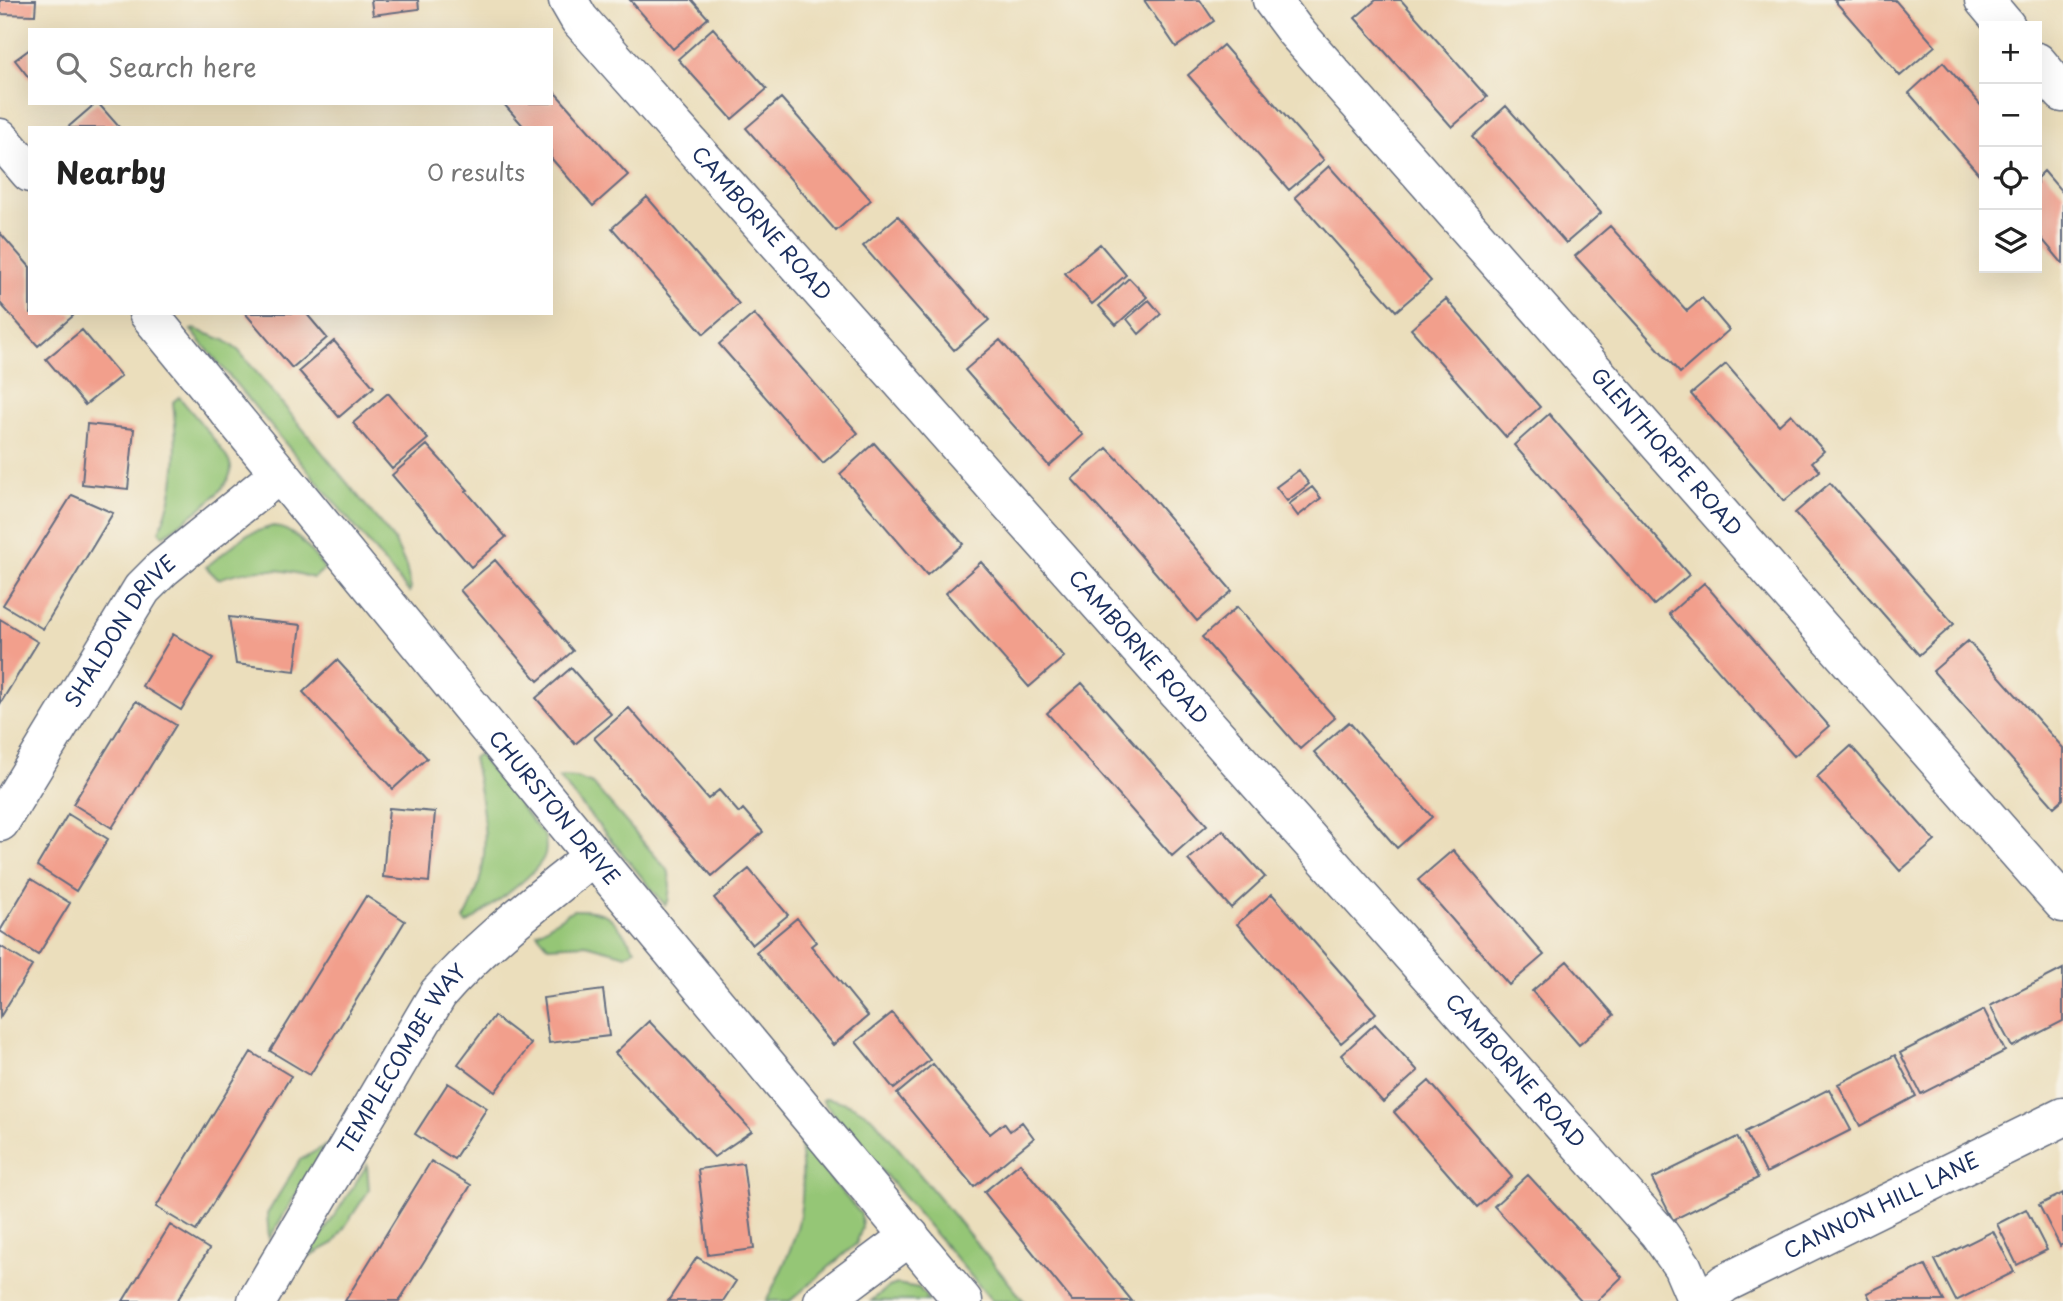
<!DOCTYPE html>
<meta charset="utf-8">
<style>
body{margin:0;font-family:"Playpen Sans",sans-serif;background:#f2f2f2;color:#222}
.controls{position:absolute;right:21px;top:21px;display:grid;overflow:hidden;border-radius:0px;box-shadow:0 7px 28px #0002}
.controls button{width:63px;height:63px;display:grid;place-items:center;padding:0;border:0;border-bottom:2px solid #e0e0e0;background:#fff;color:#222;font:35px sans-serif}
.list{margin:0;padding:0;list-style:none}
h2{display:flex;justify-content:space-between;align-items:center;height:91px;margin:0;padding:0 28px;font-size:30px}
h2 small{font-size:23px;font-weight:400;color:#767676}
.icon{flex:none;width:38px;height:38px;fill:none;stroke:currentColor;stroke-width:2;stroke-linecap:round;stroke-linejoin:round}
.map{position:relative;flex:none;width:2063px;height:1301px;overflow:hidden}
.search{position:absolute;background:#fff;box-shadow:0 7px 28px #0002;left:28px;top:28px;width:525px;height:77px;display:flex;align-items:center;gap:18px;box-sizing:border-box;padding:0 24px;border-radius:0px;color:#767676;font-size:26px}
.panel{position:absolute;background:#fff;box-shadow:0 7px 28px #0002;left:28px;top:126px;width:525px;height:189px;border-radius:0px}
.map>svg:first-child{display:block}
.green{fill:#95c676;stroke:#587a6a;stroke-width:2}
.building{fill:#f29f8c}
.lines{fill:none;stroke-linecap:round;stroke-linejoin:round}
.minor-casing{stroke:#646c7f;stroke-width:41}
.tertiary-casing{stroke:#646c7f;stroke-width:41}
.minor{stroke:#fff;stroke-width:38}
.tertiary{stroke:#fff;stroke-width:38}
.labels{text-anchor:middle;stroke-width:7;stroke-linejoin:round;paint-order:stroke}
.street-label{font-size:21px;fill:#1b2f5e;stroke:#f7f3e8}
</style>
<div class="map">
<svg width="2063" height="1301" viewBox="0 0 2063 1301">
<rect width="100%" height="100%" fill="#f7f3e8"/>
<filter id="ink" filterUnits="userSpaceOnUse"><feTurbulence type="fractalNoise" baseFrequency=".0143" numOctaves="2"/><feDisplacementMap in="SourceGraphic" scale="14" xChannelSelector="R" yChannelSelector="G"/><feConvolveMatrix kernelMatrix="1 2 1 2 8 2 1 2 1" color-interpolation-filters="sRGB"/></filter>
<filter id="wash" filterUnits="userSpaceOnUse"><feTurbulence type="fractalNoise" baseFrequency=".00686" numOctaves="4" result="noise"/><feDisplacementMap in="SourceGraphic" scale="28" xChannelSelector="R" yChannelSelector="G"/><feGaussianBlur stdDeviation="1.57" result="paint"/><feColorMatrix in="noise" values="0 0 0 0 0 0 0 0 0 0 0 0 0 0 0 0 0 1.4 0 .05"/><feComposite in="paint" operator="in"/></filter>
<g filter="url(#wash)">
<rect width="100%" height="100%" fill="#ebdebc"/>
<path class="green" d="M194 329 224 340 239 351 394 540 406 566 411 589 409 592 191 330Z
M179 397C189 409 230 455 231 467 233 491 181 522 163 536L159 531C178 489 178 447 173 402Z
M273 526C298 530 310 551 325 569L313 578C280 567 251 567 218 579L206 567 246 535Z
M478 754 545 837C546 845 547 852 543 859 531 880 487 908 467 924L464 920C494 866 486 816 473 758Z
M563 777 576 778 593 784 669 872 670 887 668 902 665 905 559 778Z
M573 910C613 909 612 920 635 949L626 955 586 944 548 946 537 933Z
M826 1098C846 1101 860 1108 875 1120L1024 1301H992L822 1100Z
M800 1144 861 1214 862 1228 856 1244 790 1301H766C796 1243 809 1210 800 1144Z
M326 1145 269 1239 267 1214 300 1160Z
M367 1165 369 1190 334 1243 308 1257Z
M897 1284 919 1288 929 1301H871L889 1287Z"/>
<g id="blocks">
<path class="building" d="M0 0H36L35 15 0 14Z
M371 0H418L419 9 373 15Z
M630 0H692L708 18 673 49Z
M1144 0H1200L1214 21 1176 47Z
M1376 0H1401L1487 97 1452 127 1355 18Z
M1834 0H1895L1935 46 1900 76Z
M713 28 767 89 732 119 678 59Z
M1223 45 1324 160 1289 190 1188 75Z
M30 49V79L15 60Z
M1943 62 1984 109V180L1909 93Z
M551 88 628 175 593 206 551 158V128H525L503 103H551Z
M781 98 871 200 836 231 746 128Z
M96 103H98L120 128H67Z
M1506 106 1601 213 1566 243 1472 137Z
M1329 166 1431 281 1396 311 1295 197Z
M2044 171 2063 193V264L2037 233V178Z
M647 197 739 304 704 334 612 228Z
M898 216 989 320 954 350 863 246Z
M1610 226 1687 311 1702 298 1729 330 1680 373 1575 256Z
M0 233 30 267V313H70L73 316 38 346 0 303Z
M1100 244 1126 275 1092 304 1065 273Z
M1129 278 1147 297 1116 325 1099 306Z
M1446 299 1540 407 1506 437 1411 329Z
M1149 300 1161 314 1139 334 1127 319Z
M245 313H306L327 338 292 368Z
M754 314 858 433 823 463 719 344Z
M82 330 121 376 85 405 46 359Z
M1000 340 1083 435 1049 466 965 370Z
M334 341 374 387 339 417 299 371Z
M1726 364 1779 425 1791 414 1824 451 1812 462 1820 471 1784 501 1691 394Z
M388 393 428 439 392 469 353 423Z
M1549 414 1689 575 1654 605 1514 445Z
M87 424 134 429 128 489 82 484Z
M874 443 963 544 927 575 840 474Z
M427 445 468 490 466 491 506 537 471 567 392 475Z
M1107 448 1133 475 1232 591 1197 621 1118 529 1072 479Z
M1299 470 1309 484 1287 501 1276 487Z
M1830 483 1954 624 1919 655 1795 513Z
M1312 487 1321 498 1298 516 1289 504Z
M72 495 113 513 43 629 3 605Z
M495 560 573 651 538 681 460 590Z
M981 562 1064 657 1029 687 946 593Z
M1704 583 1829 726 1794 756 1669 614Z
M1237 607 1335 718 1300 749 1202 637Z
M229 617 301 625 295 671 236 664Z
M0 619 38 642 0 704Z
M173 634 213 658 181 710 142 686Z
M1968 641 2063 748V799L2054 807 1933 671Z
M337 660 427 758 393 789 303 692Z
M571 668 611 714 575 744 536 698Z
M1082 683 1207 825 1172 856 1047 713Z
M136 701 176 725 112 828 73 804Z
M629 708 708 799 719 790 739 813 743 809 763 832 712 876 594 738Z
M1349 722 1432 817 1397 848 1314 752Z
M1851 746 1935 841 1900 871 1817 777Z
M389 808 435 812 429 882 383 877Z
M68 814 108 839 76 891 37 866Z
M1223 830 1265 877 1231 908 1188 860Z
M1453 850 1544 955 1509 985 1418 880Z
M749 869 788 915 752 945 714 898Z
M31 879 70 903 38 955 0 931Z
M1272 894 1376 1013 1341 1043 1237 924Z
M366 896 405 921 310 1075 270 1051Z
M797 918 816 942 811 946 868 1016 833 1045 756 952Z
M0 946 32 966 0 1017Z
M1567 961 1614 1015 1579 1045 1532 991Z
M2063 969V1021L2012 1047 1990 1006Z
M603 990 609 1036 549 1043 543 998Z
M1984 1010 2005 1051 1921 1094 1900 1053Z
M892 1013 930 1060 894 1089 856 1042Z
M494 1016 531 1044 495 1092 458 1064Z
M649 1021 732 1109 752 1131 714 1157 615 1053Z
M1375 1024 1418 1071 1383 1102 1341 1055Z
M251 1052 291 1076 196 1231 156 1207Z
M1895 1055 1916 1096 1860 1126 1838 1084Z
M933 1064 990 1134 1004 1123 1010 1131 1022 1122 1034 1138 974 1187 897 1094Z
M1429 1081 1512 1177 1477 1207 1394 1112Z
M448 1083 487 1108 454 1159 415 1134Z
M1829 1089 1851 1130 1766 1173 1745 1132Z
M1737 1137 1758 1178 1673 1220 1652 1179Z
M431 1161 471 1185 423 1263 399 1301H345Z
M743 1163 754 1249 708 1255 698 1169Z
M1020 1163 1058 1210 1132 1301H1072L1022 1239 984 1192Z
M1528 1175 1622 1277 1597 1301H1581L1494 1206Z
M2063 1193V1244L2060 1246 2039 1205Z
M2026 1209 2047 1250 2017 1265 1997 1224Z
M170 1225 209 1249 177 1301H123Z
M1993 1231 2014 1272 1956 1301 1935 1260Z
M697 1257 736 1281 723 1301H668Z
M1925 1265 1944 1301H1871L1867 1293Z"/>
</g>
</g>
<g filter="url(#ink)">
<use href="#blocks" fill-opacity="0" stroke="#646c7f" stroke-width="2"/>
<g class="lines">
<defs>
<g id="minor">
<path id="s1" d="M568 0 579 19 1658 1232 1682 1266 1697 1301"/>
<path id="s2" d="M1272 0 1295 31 2063 903"/>
<path d="M1984 0 2006 26"/>
<path d="M2037 62 2063 93"/>
<path d="M0 138 30 173"/>
<path id="s3" d="M148 313 593 856 963 1301"/>
<path id="s4" d="M0 822 142 589 163 568 279 474"/>
<path id="s5" d="M257 1301 438 994C483 942 540 900 593 856"/>
<path d="M823 1301 910 1236"/>
</g>
<g id="tertiary">
<path id="s6" d="M1703 1301 1725 1283 2063 1117"/>
</g>
</defs>
<use href="#minor" class="minor-casing"/>
<use href="#tertiary" class="tertiary-casing"/>
<use href="#minor" class="minor"/>
<use href="#tertiary" class="tertiary"/>
</g>
</g>
<g class="labels">
<g class="street-label">
<text dy="7" stroke="none"><textPath href="#s1" startOffset="296">CAMBORNE ROAD</textPath></text>
<text dy="7" stroke="none"><textPath href="#s2" startOffset="600">GLENTHORPE ROAD</textPath></text>
<text dy="7" stroke="none"><textPath href="#s4" startOffset="226">SHALDON DRIVE</textPath></text>
<text dy="7" stroke="none"><textPath href="#s1" startOffset="863">CAMBORNE ROAD</textPath></text>
<text dy="7" stroke="none"><textPath href="#s3" startOffset="640">CHURSTON DRIVE</textPath></text>
<text dy="7" stroke="none"><textPath href="#s5" startOffset="282">TEMPLECOMBE WAY</textPath></text>
<text dy="7" stroke="none"><textPath href="#s1" startOffset="1430">CAMBORNE ROAD</textPath></text>
<text dy="7" stroke="none"><textPath href="#s6" startOffset="203">CANNON HILL LANE</textPath></text>
</g>
</g>
</svg>
<div class="controls">
<button>+</button>
<button>−</button>
<button><svg class="icon" aria-label="locate" viewBox="0 0 24 24"><circle cx="12" cy="12" r="6"/><path d="M12 2v4M12 18v4M2 12h4M18 12h4"/></svg></button>
<button><svg class="icon" aria-label="layers" viewBox="0 0 24 24"><path d="M12 4l9 5-9 5-9-5zM3 14l9 5 9-5"/></svg></button>
</div>
<div class="search"><svg class="icon" aria-label="search" viewBox="0 0 24 24"><circle cx="10" cy="10" r="6"/><path d="M15 15l6 6"/></svg>Search here</div>
<section class="panel">
<h2>Nearby<small>0 results</small></h2>
<ul class="list">
</ul>
</section>
</div>
